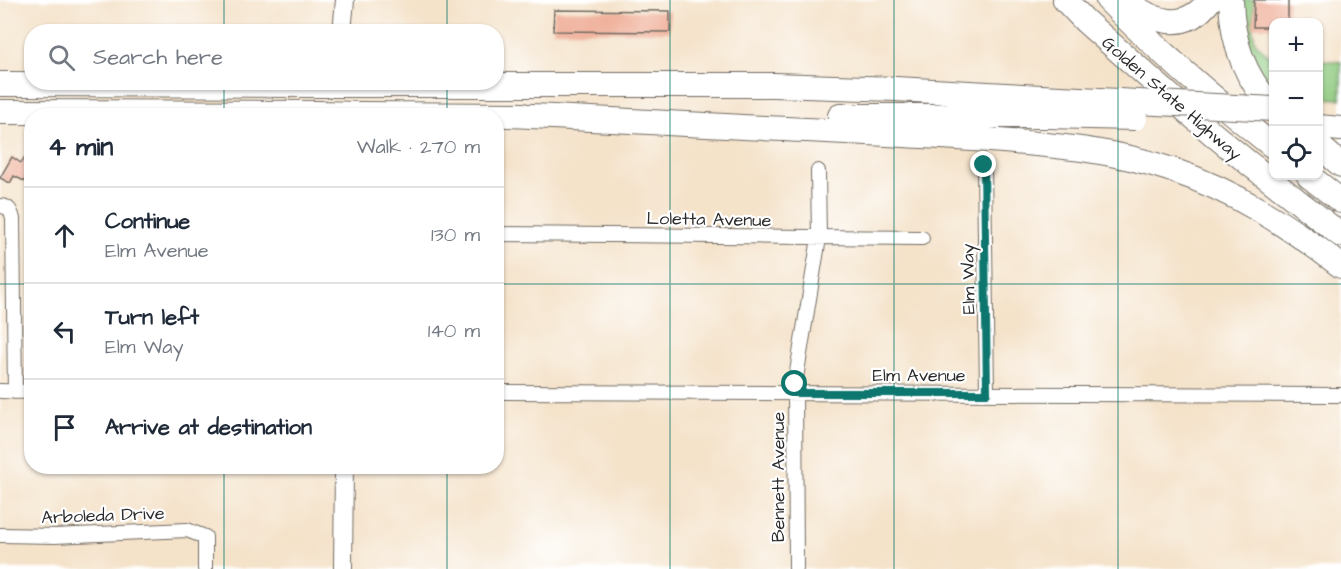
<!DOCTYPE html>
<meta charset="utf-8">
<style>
body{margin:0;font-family:"Architects Daughter",sans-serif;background:#f2f2f3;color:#1f2937}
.controls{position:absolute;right:18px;top:18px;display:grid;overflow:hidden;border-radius:12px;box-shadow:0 2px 4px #0004}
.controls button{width:54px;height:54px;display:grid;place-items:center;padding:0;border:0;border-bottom:2px solid #e0e1e3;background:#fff;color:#1f2937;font:30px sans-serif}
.stop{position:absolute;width:18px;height:18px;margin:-14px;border:4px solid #0f766e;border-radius:50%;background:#fff}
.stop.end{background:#0f766e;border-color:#fff;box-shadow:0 2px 6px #0008}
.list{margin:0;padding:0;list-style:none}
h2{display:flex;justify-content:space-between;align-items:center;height:78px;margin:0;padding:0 24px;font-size:26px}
h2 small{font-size:20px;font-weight:400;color:#747a83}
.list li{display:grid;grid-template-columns:39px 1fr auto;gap:18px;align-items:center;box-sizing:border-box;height:96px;padding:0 24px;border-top:2px solid #e0e1e3}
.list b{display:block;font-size:22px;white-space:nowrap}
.list p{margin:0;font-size:20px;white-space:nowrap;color:#747a83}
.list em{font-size:20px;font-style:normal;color:#747a83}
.icon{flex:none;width:33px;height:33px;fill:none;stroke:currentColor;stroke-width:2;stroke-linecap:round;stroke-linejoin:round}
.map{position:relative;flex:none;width:1341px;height:569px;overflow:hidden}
.search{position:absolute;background:#fff;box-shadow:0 2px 4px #0004;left:24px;top:24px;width:480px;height:66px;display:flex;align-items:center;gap:15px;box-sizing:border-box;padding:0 21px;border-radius:24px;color:#747a83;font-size:22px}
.panel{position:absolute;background:#fff;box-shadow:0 2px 4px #0004;left:24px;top:108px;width:480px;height:366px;border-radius:24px}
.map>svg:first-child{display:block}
.green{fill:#8ec97e;stroke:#5c7a54;stroke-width:1.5}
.building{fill:#eeaa93}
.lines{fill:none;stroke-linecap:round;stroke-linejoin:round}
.street-casing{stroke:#716b62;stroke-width:16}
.secondary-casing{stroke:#716b62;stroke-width:20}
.highway-casing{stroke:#716b62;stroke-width:26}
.street{stroke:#fff;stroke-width:14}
.secondary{stroke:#fff;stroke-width:18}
.highway{stroke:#fff;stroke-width:24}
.highway-bridge-casing{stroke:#716b62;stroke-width:26;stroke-linecap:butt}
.highway-bridge{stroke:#fff;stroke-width:24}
.route{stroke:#0f766e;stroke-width:8}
.grid{fill:none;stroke:#0f766e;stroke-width:1.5;stroke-opacity:0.55}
.labels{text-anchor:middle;stroke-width:4.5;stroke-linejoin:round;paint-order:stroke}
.street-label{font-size:18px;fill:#2b2b2b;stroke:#fff}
</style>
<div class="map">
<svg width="1341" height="569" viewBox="0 0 1341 569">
<rect width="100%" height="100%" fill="#fff"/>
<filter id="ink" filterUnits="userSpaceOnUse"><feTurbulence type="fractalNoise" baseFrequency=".0167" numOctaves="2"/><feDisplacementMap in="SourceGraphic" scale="12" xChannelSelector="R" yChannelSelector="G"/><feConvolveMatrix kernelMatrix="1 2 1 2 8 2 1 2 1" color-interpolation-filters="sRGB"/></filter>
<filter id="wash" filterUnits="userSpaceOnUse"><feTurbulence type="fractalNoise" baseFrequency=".008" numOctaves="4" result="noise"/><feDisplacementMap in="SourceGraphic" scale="24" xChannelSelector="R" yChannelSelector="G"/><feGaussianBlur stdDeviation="1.35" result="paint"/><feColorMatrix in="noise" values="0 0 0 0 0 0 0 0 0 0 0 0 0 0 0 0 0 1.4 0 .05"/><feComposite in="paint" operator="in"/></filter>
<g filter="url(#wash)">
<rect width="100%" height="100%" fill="#f4e2c9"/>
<path class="green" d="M1241 0H1254L1253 30 1255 42 1273 60V95L1251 58Z
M1319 60 1341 62V99L1319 98Z"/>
<g id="blocks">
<path class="building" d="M1254 0H1288V22H1274V27H1253Z
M554 10 670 11V32L553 31Z
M12 157 21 163 24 158 32 162V173L26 182 14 176 10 183 0 178Z"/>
</g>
</g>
<g filter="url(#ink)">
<use href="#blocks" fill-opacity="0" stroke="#716b62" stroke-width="1.5"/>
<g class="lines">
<defs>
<path id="street" d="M984 165 987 393
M0 206C9 206 11 211 13 219L15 392
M496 234 922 238
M0 391 32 392
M496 392 1341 395
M0 535 55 536 187 530 205 537V569
M796 569 795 384 819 238 818 171"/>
<path id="secondary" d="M342 32 345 0
M343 569 344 466"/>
<path id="highway" d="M1065 0 1085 21 1213 134 1246 161 1341 235
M1108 0C1160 53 1216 101 1274 147
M1125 0C1153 22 1184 34 1210 0
M1231 0C1232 40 1244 79 1274 107
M0 84 317 85
M360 85H774L896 89 1041 97
M0 112 317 113
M360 114 523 115
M508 115C608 119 708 126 807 130 868 133 928 136 989 140 1052 145 1112 149 1172 170 1235 191 1289 226 1341 266
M840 116H1047
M1318 127 1341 129
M1318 145 1341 165
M1309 176 1341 201"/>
</defs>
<use href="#street" class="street-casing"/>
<use href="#secondary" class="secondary-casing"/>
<use href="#highway" class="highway-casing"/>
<use href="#street" class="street"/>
<use href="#secondary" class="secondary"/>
<use href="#highway" class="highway"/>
<defs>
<path id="highway-bridge" d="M317 85H360
M1041 97 1274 109
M317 113 360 114
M1047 116 1135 118"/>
</defs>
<use href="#highway-bridge" class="highway-bridge-casing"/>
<use href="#highway-bridge" class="highway-bridge"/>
</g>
</g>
<g class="lines" filter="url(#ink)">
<path class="route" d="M795 384V393H987L984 165"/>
</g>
<path class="grid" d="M224 0V32M447 0V32M670 0V569M894 0V569M1118 0V569M224 82V116M447 82V116M0 284H32M496 284H1341M224 466V569M447 466V569"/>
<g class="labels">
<g class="street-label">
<text transform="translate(1172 98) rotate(41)" y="6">Golden State Highway</text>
<text transform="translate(709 219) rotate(1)" y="6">Loletta Avenue</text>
<text transform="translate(968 279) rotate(-91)" y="6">Elm Way</text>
<text x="919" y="381">Elm Avenue</text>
<text transform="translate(778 477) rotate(-90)" y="6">Bennett Avenue</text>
<text transform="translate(103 515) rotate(-2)" y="6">Arboleda Drive</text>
</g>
</g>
</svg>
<div class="controls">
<button>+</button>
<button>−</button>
<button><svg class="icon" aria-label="locate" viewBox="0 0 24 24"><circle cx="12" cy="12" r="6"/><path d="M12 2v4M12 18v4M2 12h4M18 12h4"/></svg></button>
</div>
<div class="stop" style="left:795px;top:384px"></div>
<div class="stop end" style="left:984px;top:165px"></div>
<div class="search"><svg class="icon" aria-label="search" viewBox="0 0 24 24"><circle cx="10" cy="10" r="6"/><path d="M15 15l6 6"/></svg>Search here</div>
<section class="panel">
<h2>4 min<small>Walk · 270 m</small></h2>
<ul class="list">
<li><svg class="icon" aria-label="ahead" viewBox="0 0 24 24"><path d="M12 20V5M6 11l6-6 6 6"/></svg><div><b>Continue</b><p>Elm Avenue</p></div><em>130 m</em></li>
<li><svg class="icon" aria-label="left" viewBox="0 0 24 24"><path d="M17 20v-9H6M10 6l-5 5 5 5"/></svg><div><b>Turn left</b><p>Elm Way</p></div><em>140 m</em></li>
<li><svg class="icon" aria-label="arrive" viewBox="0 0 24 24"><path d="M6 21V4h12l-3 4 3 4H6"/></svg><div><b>Arrive at destination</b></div></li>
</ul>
</section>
</div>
